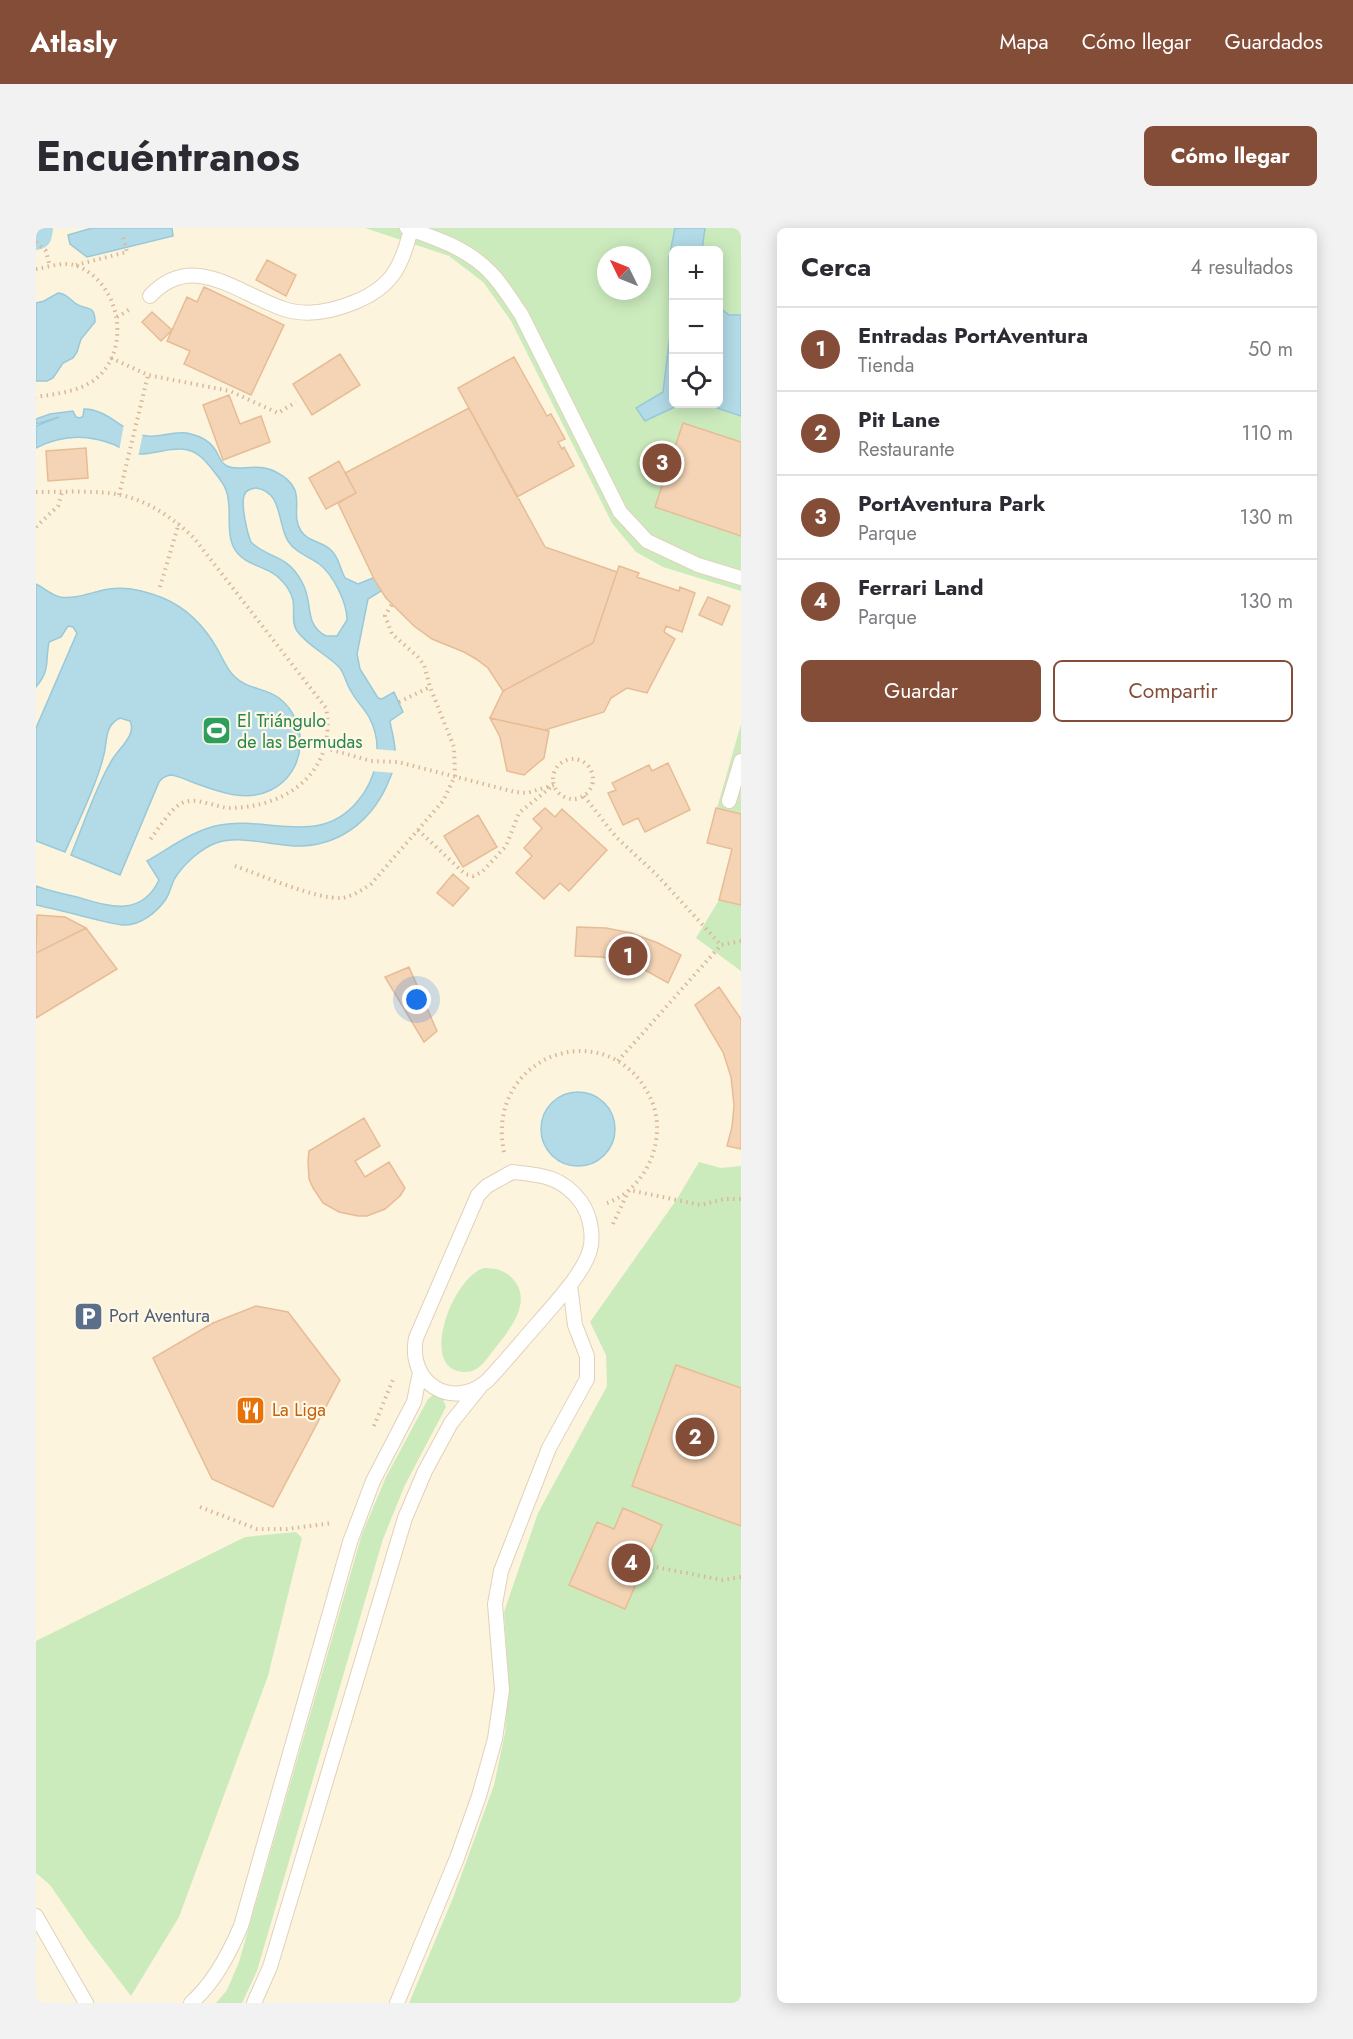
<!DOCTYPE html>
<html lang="es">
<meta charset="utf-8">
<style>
body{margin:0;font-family:Jost,sans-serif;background:#f2f2f3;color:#2b2b33}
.controls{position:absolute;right:18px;top:18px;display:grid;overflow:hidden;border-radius:9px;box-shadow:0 3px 15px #0003}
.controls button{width:54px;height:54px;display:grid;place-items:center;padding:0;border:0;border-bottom:2px solid #e1e1e2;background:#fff;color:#2b2b33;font:30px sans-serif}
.compass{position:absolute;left:561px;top:18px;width:54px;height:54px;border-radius:50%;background:#fff;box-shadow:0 3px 15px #0003;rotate:313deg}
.you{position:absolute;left:381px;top:772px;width:21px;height:21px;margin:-15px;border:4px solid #fff;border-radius:50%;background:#1a73e8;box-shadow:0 0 0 9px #1a73e833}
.badge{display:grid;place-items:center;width:39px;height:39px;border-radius:50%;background:#834d38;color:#fff;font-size:20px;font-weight:700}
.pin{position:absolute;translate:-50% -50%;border:3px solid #fff;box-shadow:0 2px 6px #0006}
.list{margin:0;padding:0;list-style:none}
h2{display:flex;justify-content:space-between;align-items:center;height:78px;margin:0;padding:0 24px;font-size:26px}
h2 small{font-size:20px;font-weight:400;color:#7c7c81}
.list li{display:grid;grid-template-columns:39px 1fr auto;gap:18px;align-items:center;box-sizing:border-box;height:84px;padding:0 24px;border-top:2px solid #e1e1e2}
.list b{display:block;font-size:22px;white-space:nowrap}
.list p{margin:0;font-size:20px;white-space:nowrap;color:#7c7c81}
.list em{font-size:20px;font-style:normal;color:#7c7c81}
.actions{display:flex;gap:12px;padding:18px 24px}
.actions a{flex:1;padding:14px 0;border:2px solid #834d38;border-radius:9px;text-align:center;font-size:21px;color:#834d38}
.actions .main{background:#834d38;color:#fff}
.icon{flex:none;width:33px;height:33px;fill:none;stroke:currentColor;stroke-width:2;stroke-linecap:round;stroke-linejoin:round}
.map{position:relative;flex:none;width:705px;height:1775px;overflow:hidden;border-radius:9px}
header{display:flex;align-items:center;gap:36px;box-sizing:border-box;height:84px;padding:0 30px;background:#834d38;color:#fff}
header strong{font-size:28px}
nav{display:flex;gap:33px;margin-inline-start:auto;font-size:21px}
.intro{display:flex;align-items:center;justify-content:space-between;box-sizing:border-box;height:144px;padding:0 36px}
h1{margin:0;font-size:42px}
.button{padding:15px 27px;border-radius:9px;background:#834d38;color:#fff;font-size:21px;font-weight:700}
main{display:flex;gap:36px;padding:0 36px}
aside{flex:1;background:#fff;border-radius:9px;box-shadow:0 3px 15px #0003}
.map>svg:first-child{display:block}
.green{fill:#cbebbd;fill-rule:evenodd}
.water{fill:#b3dae7;stroke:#98c9d9;stroke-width:1.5;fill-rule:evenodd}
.pier{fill:#fdf4de}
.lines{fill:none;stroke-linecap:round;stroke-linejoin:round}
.canal{stroke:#b3dae7;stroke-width:32}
.building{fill:#f4d4b5;stroke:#e7bc95;stroke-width:1.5}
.service-casing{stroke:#e1d1ba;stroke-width:16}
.path{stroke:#d8b899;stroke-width:4;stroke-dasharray:1.5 4.5;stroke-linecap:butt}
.service{stroke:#fff;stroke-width:14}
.labels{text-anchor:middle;stroke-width:4.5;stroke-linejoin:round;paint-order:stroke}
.leisure-label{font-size:18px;fill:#27864d;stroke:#fff8e6;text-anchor:start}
.service-label{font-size:18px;fill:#4e5e75;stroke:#fff8e6;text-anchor:start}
.food-label{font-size:18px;fill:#c56008;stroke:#fff8e6;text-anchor:start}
</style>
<header>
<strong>Atlasly</strong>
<nav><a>Mapa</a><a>Cómo llegar</a><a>Guardados</a></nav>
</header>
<div class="intro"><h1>Encuéntranos</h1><a class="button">Cómo llegar</a></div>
<main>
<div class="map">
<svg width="705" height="1775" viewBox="0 0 705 1775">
<rect width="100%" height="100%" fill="#fdf4de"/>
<path class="green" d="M329 0H705V363L627 339 600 324 576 295 475 93 447 54 413 28ZM638 22H682V176H638ZM570 27H606V63H570Z
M705 496V743L660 710 683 672 696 621 671 615Z
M663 934 685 940 705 938V1775H373L417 1670 458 1557 469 1505 473 1456 468 1384 502 1285 571 1158 570 1127 554 1094 641 971Z
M448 1040C459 1040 469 1042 477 1051 497 1074 474 1101 460 1119 451 1130 444 1144 429 1144 381 1144 416 1049 448 1040Z
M397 1167 406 1169 410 1179 369 1257 347 1311 221 1743 206 1775H180L191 1762 203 1734 326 1306 350 1249 392 1171Z
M260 1304 266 1310 232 1448 143 1689 95 1768 52 1712 14 1657 0 1645V1413L209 1309Z"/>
<path class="water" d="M56 0H136L137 8 51 29 34 16 32 7Z
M639 0H669L666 22H638V176H645L609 193 600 180 627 164 634 107 633 30Z
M22 65C31 66 32 70 39 75 49 83 59 75 59 94L45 111 41 124 37 130 27 135 17 150 11 153H0V75L8 73Z
M683 79 693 87H705V188L669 176H682Z
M48 181C71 181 84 201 105 207 122 212 138 201 155 206 163 208 173 213 178 220 183 226 183 234 191 238 203 244 221 234 240 244 275 262 252 283 265 303 272 314 286 313 295 322 303 329 304 341 309 350L322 356 352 344 358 355 332 371 321 426 324 441 342 470 346 471 358 464 367 484 354 493C356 506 361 519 359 533 359 539 356 545 354 550 339 589 308 616 266 618 238 619 207 606 180 615 164 621 148 636 139 650 135 657 134 665 130 671 121 684 105 697 89 697 79 697 67 693 58 691 38 686 19 681 0 677V658C13 663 27 666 41 669 72 678 105 690 123 652L111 633C134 620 157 602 184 597 232 588 283 619 321 574 341 551 348 517 333 489 328 480 320 473 315 463 310 456 309 446 303 439 290 426 272 418 261 403 255 394 259 383 257 372 255 365 251 358 246 353 233 337 208 339 198 320 189 303 197 279 190 262 188 255 171 234 165 229 147 213 125 226 104 226 94 226 87 221 79 217 52 206 25 207 0 220V198L23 189 0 196V191L14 186 37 183 40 189 44 190 47 188ZM220 260C247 264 241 295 252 313 259 324 271 328 282 335 297 346 311 374 311 392L301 408H290C267 396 278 375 266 354 250 325 234 332 215 314 211 305 205 277 208 268 209 262 215 261 220 260Z
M0 356C8 360 15 367 24 369 40 372 58 363 73 361 91 358 110 363 127 370 151 380 169 399 182 422 187 431 191 442 199 449 211 461 230 460 243 470 274 494 271 544 235 562 210 575 181 563 156 554 150 552 141 547 134 547 129 548 126 550 123 554L84 647 35 627C47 598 60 558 76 532 83 520 101 507 94 493L84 490C67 498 72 515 67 530 60 559 41 596 29 624L0 613V500L41 405 37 399 32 398 25 409 13 414C9 433 15 441 0 459Z
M505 901a37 37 0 1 1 74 0a37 37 0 1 1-74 0Z"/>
<path class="pier" d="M88 196 107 205 102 229 83 223Z
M338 521 363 523 362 537 359 545 334 543Z"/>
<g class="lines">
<path class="canal" d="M0 6 1 0"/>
</g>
<path class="building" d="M231 32 260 47 250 68 220 52Z
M168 59 248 97 215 167 148 136 154 123 131 113 151 69 161 74Z
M116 84 136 102 125 113 106 94Z
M304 126 324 157 276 187 257 156Z
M478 129 511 188 515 186 529 211 522 214 526 221 528 219 538 238 481 269 422 160Z
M193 167 204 196 225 188 234 214 187 232 167 177Z
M433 180 509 319 581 344 557 415 467 463 452 440 440 431 428 424 396 411 378 398 350 370 339 353 302 275 320 265 309 245Z
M647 195 705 214V308L619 279Z
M50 220 52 250 12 253 10 223Z
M303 233 320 265 290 281 273 250Z
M583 338 603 345 601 349 643 363 644 359 659 365 646 404 630 398 628 404 639 411 611 465 591 460 575 470 568 484 509 502 454 490 467 463 557 415Z
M672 369 694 378 686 397 663 387Z
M454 490 513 503 508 530 488 547 471 543 464 509Z
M632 535 654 582 609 604 602 590 587 597 572 565 580 562 576 555 613 537 616 543Z
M509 580 519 589 526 581 571 622 533 663 524 655 508 671 480 645 496 628 488 620 506 600 497 591Z
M680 580 705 586V677L683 672 696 621 671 615Z
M442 587 461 619 427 639 408 608Z
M417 646 433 660 417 678 401 665Z
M1 687 29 689 50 700 0 725Z
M541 699 570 700 595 705 622 715 645 727 632 755 609 742 589 734 566 729 539 728Z
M50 700 81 741 0 790V725Z
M373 739 401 803 388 814 349 749Z
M683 759 705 791V921L691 918 696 899 698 877 695 849 687 824 659 777Z
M328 890 344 918 319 933 329 949 353 934 369 960 364 968 349 981 331 988H322L303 984 287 975 277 960 273 951 272 933 273 923Z
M220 1078 252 1084 304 1152 237 1279 176 1251 117 1130 177 1095Z
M640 1137 705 1160V1298L596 1258Z
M587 1280 626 1297 589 1381 533 1357 561 1294 578 1301Z"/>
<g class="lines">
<defs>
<path id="service" d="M371 0C400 10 432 21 454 44 466 56 475 72 485 86L584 284 611 313 662 337 705 350
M114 68C157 22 202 66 248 81 272 89 297 83 319 74 356 59 366 38 375 1
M693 573 705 533
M476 944C505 947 526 948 545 974 554 987 558 1007 554 1022 547 1046 519 1075 503 1094 486 1113 469 1134 451 1153 416 1183 371 1155 380 1110L442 967 451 958Z
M0 1688 50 1775
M155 1775C178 1755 193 1726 205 1698L314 1314 337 1253 378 1174 384 1144
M218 1775 234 1739 369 1290 389 1243 415 1195 444 1159
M361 1775 421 1630 443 1568 459 1511 466 1462 459 1376 465 1343 513 1220 551 1151V1128L539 1097 534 1057"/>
</defs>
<use href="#service" class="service-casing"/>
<path class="path" d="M0 14 10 23 14 39
M40 37 91 24 87 9
M0 41C13 39 28 33 41 38 85 55 97 124 57 153 41 164 19 166 0 169
M81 89 96 80
M75 130 112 147 194 163 242 185 260 174
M0 264C24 264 63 262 85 267 113 273 138 291 158 310L290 480C301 542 253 579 195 580 180 580 160 568 146 575 134 581 121 603 113 613
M83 267 112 147
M0 299 22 278 26 264
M124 359 143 295
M363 474 394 459
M289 520 335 533 362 534 479 564 491 565 518 557
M517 551a20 20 0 1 1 40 0a20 20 0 1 1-40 0Z
M548 568 580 609 620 646 685 717
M382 602 429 646 437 648 446 644 470 618 483 585 515 559
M199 638C225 647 282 672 306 670 317 668 326 662 335 656L407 573 419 548 418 519 394 459 388 437 381 428 356 406 349 388 356 376
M582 833 685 717 705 713
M468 924C448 827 572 783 614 869 622 885 623 905 618 922 612 945 594 967 571 975
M577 996 593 962 665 977 688 971H705
M338 1198 358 1149
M164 1279 221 1301H251L296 1295
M609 1337 686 1352 705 1349"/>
<use href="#service" class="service"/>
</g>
<defs>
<symbol id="stadium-square" viewBox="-11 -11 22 22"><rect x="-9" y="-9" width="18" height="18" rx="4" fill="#2e9e5b" stroke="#fff8e6"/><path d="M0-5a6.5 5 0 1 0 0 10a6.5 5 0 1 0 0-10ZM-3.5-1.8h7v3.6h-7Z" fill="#fff"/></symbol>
<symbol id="parking-square" viewBox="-11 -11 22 22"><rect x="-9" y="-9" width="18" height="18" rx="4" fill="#5c6f8a" stroke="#fff8e6"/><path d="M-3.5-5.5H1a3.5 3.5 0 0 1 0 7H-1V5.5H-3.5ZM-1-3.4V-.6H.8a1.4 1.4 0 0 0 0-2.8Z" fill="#fff"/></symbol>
<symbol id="restaurant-square" viewBox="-11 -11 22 22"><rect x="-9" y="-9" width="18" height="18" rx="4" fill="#e8710a" stroke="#fff8e6"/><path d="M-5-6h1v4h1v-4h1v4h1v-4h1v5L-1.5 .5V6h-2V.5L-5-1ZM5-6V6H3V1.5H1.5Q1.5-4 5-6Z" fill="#fff"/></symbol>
</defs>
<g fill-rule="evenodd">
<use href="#stadium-square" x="164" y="486" width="33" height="33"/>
<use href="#parking-square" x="36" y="1072" width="33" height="33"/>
<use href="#restaurant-square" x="198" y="1166" width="33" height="33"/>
</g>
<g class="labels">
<g class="leisure-label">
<text x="201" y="499">El Triángulo<tspan x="201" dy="21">de las Bermudas</tspan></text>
</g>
<g class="service-label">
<text x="73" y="1094">Port Aventura</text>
</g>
<g class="food-label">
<text x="236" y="1188">La Liga</text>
</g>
</g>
</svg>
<div class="controls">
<button>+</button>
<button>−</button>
<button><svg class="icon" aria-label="locate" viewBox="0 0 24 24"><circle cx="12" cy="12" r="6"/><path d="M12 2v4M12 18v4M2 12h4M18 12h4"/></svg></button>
</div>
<svg class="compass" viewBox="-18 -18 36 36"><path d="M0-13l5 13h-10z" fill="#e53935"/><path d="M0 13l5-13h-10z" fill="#7c7c81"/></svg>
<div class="you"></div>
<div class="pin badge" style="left:592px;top:728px">1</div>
<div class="pin badge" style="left:659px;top:1209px">2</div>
<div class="pin badge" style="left:626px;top:235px">3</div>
<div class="pin badge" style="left:595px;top:1335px">4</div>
</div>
<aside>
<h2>Cerca<small>4 resultados</small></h2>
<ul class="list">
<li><span class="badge">1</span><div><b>Entradas PortAventura</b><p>Tienda</p></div><em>50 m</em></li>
<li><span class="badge">2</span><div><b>Pit Lane</b><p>Restaurante</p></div><em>110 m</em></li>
<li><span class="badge">3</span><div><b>PortAventura Park</b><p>Parque</p></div><em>130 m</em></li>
<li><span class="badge">4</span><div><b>Ferrari Land</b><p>Parque</p></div><em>130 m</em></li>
</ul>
<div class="actions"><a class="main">Guardar</a><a>Compartir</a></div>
</aside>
</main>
